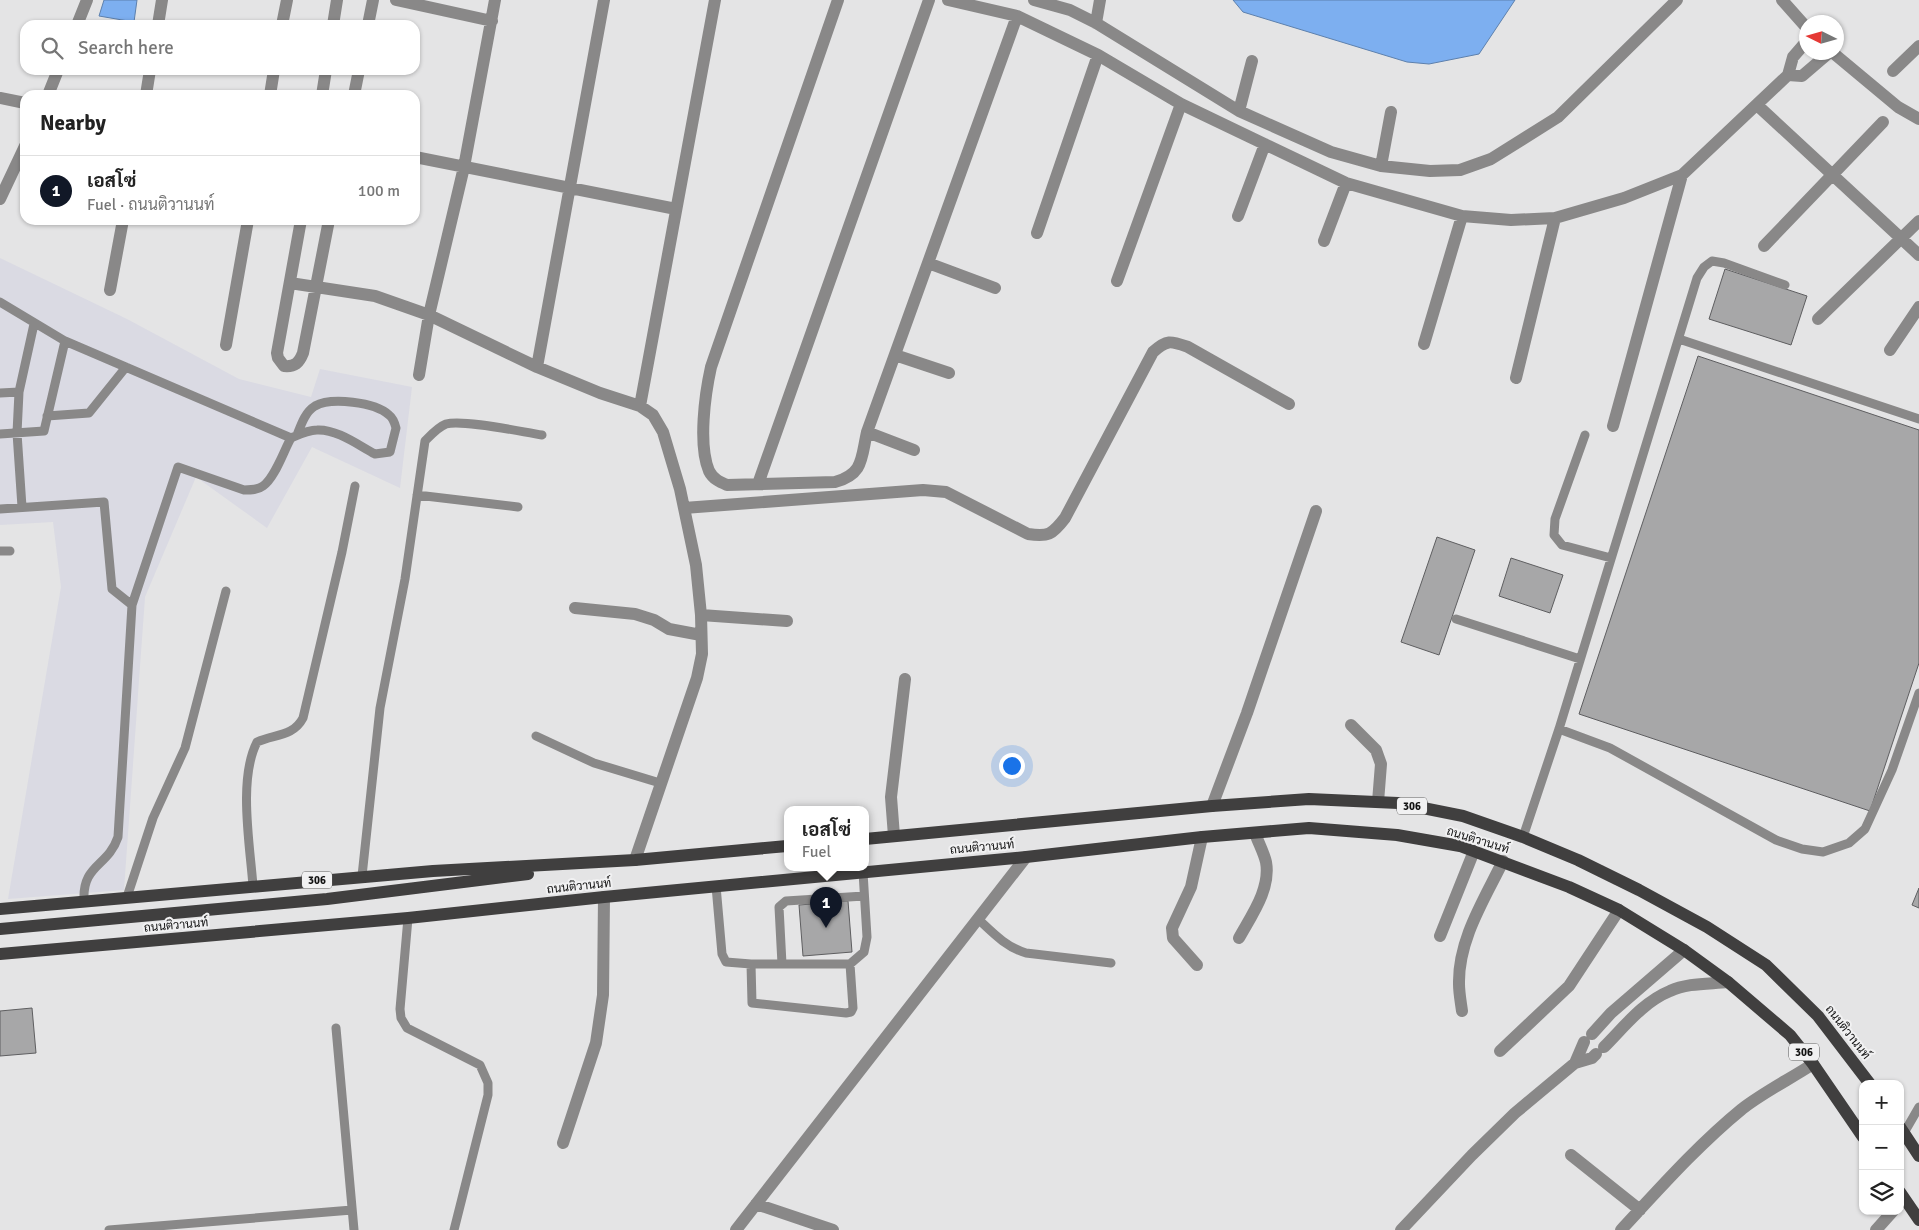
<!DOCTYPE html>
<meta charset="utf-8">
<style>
body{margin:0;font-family:Signika,Sarabun,sans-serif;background:#f2f2f2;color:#222}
.controls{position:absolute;right:15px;bottom:15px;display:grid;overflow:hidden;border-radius:10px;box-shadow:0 1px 4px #0004}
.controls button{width:45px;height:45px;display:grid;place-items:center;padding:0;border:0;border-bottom:1px solid #e0e0e0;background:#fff;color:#222;font:25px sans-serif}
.compass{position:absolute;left:1799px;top:15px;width:45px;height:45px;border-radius:50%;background:#fff;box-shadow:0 1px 4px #0004;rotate:275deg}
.you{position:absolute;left:1011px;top:765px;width:18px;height:18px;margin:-12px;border:4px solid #fff;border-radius:50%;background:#1a73e8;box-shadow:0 0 0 8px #1a73e833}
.badge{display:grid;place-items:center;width:32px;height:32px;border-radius:50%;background:#111827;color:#fff;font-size:16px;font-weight:700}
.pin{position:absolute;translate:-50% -41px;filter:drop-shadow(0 1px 2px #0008)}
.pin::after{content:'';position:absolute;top:26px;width:18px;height:15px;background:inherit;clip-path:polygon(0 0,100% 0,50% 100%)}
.popup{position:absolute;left:784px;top:806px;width:85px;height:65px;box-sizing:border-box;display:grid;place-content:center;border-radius:10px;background:#fff;filter:drop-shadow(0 1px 4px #0005);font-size:16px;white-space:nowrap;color:#767676}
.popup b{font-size:19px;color:#222}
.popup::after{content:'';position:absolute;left:50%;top:100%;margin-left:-10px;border:10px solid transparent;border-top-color:#fff}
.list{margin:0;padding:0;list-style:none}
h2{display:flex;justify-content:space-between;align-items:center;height:65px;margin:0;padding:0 20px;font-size:21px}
h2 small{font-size:16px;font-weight:400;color:#767676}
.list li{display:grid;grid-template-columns:32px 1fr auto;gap:15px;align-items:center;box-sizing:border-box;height:70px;padding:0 20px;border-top:1px solid #e0e0e0}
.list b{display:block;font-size:19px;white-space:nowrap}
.list p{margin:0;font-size:16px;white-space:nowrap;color:#767676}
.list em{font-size:16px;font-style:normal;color:#767676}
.icon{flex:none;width:28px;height:28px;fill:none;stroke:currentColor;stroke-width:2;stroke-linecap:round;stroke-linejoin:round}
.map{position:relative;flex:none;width:1919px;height:1230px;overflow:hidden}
.search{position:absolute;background:#fff;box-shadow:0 1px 4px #0004;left:20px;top:20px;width:400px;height:55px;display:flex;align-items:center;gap:12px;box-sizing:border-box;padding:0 18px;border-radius:15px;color:#767676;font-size:19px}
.panel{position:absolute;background:#fff;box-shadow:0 1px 4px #0004;left:20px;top:90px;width:400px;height:135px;border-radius:15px}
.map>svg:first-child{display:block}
.built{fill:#dadae3}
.water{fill:#7daff0;stroke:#5d80ad}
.building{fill:#a7a7a8;stroke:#5e5e60}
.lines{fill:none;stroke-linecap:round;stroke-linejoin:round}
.lane{stroke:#898888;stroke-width:9}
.street{stroke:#898888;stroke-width:12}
.primary{stroke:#403f3f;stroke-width:12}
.labels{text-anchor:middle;stroke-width:4;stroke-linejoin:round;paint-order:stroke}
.shield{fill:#f1f1f2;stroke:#555;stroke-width:1}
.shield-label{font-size:11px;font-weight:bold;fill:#121212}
.street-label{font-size:12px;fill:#121212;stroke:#f1f1f2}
</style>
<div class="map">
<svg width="1919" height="1230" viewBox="0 0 1919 1230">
<rect width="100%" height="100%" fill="#e4e4e5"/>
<path class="built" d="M0 258 127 319 239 379 311 397 320 369 412 387 400 488 312 447 267 528 196 477 145 597 124 890 8 899 61 587 53 522 0 525Z"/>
<path class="water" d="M104 0H137L134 22 99 16Z
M1233 0H1515L1479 54 1429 64 1407 62 1243 12Z"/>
<path class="building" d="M1725 269 1807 296 1791 345 1709 319Z
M1698 356 1919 430V663L1870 811 1579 714Z
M1437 537 1475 550 1439 655 1401 642Z
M1511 558 1563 575 1550 613 1499 596Z
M1919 888V908L1912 905Z
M848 901 852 952 803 956 799 905Z
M32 1008 36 1053 0 1056V1011Z"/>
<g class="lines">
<path class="lane" d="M0 302 65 341
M1679 339 1919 419
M0 393 19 392
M47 416 89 413 126 367
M0 434 44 431 65 341 291 438
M1585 435 1555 519 1554 535 1562 545 1611 558
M417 495 518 507
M22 507 17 433 19 392 34 324
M0 509 104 502 112 589 132 605
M0 551H10
M1456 619 1580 659
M1559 729 1610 748 1776 840 1802 849 1823 852 1849 843 1865 829 1892 770 1919 693
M536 736 594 763 660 783
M1523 837 1559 729 1697 278 1704 267 1712 261 1724 263 1785 285
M362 876 380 708 405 579 425 441C431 435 438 427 446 424 463 419 522 432 542 435
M253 886C250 845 238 779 257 742 274 734 293 737 303 718L342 552 355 486
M716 886 722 954 726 962 751 964H850L864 952 867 937 863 872
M127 897 153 818 185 748 226 591
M84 901C82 864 108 867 118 837L132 605 178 467 244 490C251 490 258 490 263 486 275 478 284 450 291 438 300 434 308 430 317 430 337 429 358 445 375 454L390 452 396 428C395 424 393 418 389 415 375 402 331 397 315 406 305 412 301 425 297 435
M408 918 400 1009 401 1018 407 1028 480 1065 488 1083V1095L454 1230
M978 919C993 933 1006 947 1026 953L1111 963
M751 964 752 1003 846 1013 851 1012 853 1008 850 964
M782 964 779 907 786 901 864 896
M336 1028 354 1230
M1904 1133 1919 1107
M109 1230 352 1210"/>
<path class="street" d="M396 0 492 21
M838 0 711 367C705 394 698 445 709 471 713 479 720 482 727 485L835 482C864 474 861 458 867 432L1017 16
M948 0 1017 16 1098 55 1181 104 1346 183 1462 216 1511 220 1555 218 1624 198 1682 175 1788 75 1793 57 1806 42
M1034 0 1070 10 1096 23 1239 111 1331 152 1381 166 1430 171 1460 170 1491 159 1558 117 1677 0
M1782 0 1806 27
M1096 23 1100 0
M77 25 87 0
M158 25 162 0
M282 25 287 0
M333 25 337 0
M368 25 373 0
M1832 52 1898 107 1919 119
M1893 71 1919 46
M1788 75 1802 76 1830 52
M48 95 58 70
M146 95 150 70
M270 95 274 70
M322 95 326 70
M354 95 359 70
M0 98 25 103
M1757 105 1919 255
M1239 111 1252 61
M415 157 676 209
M1381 166 1391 112
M0 199 25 146
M1238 216 1265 144
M301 220 277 353 278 358 284 366C295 367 299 363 303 353L329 220
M1037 233 1098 55
M1324 241 1346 183
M1764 246 1883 122
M928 263 995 288
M1117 281 1181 104
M290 283 375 296 429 315 537 367 600 393 640 406 653 415 663 432 680 489 696 565 701 615 702 654 697 678 635 860
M110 290 123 220
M1818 319 1919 221
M1424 344 1462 216
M226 345 248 220
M1890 350 1919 307
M895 355 949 373
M537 367 604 0
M419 375 429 315 464 167 495 0
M1516 378 1555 218
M640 406 715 0
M1613 426 1682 175
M867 432 914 450
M758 484 929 0
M684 508 923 490 946 492 1028 534C1048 537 1052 535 1065 518L1153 352C1167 339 1171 341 1188 347L1289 404
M575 608 635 614 654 620 669 629 701 635
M701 615 787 621
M1351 725 1376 750 1381 764 1378 802
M1212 806 1247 713 1316 511
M894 836 891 797 905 679
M1440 936 1474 851
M1239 938C1251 916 1271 889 1266 862 1264 853 1258 842 1255 833
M1197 965 1173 938 1172 928 1191 887 1202 837
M1462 1011C1461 1003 1459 993 1459 984 1458 940 1484 900 1503 861
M1592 1034 1611 1013 1684 950
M1604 1047C1624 1027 1643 1002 1670 991 1687 983 1709 984 1728 982
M1500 1051 1569 986 1619 910
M1575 1063 1584 1042
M563 1143 596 1043 603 995 604 897
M1571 1155 1640 1210
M756 1204 833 1230
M736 1230 1026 857
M1401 1230 1472 1155 1515 1113 1575 1063 1592 1058 1596 1054
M1621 1230C1660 1188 1698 1145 1742 1109 1764 1092 1790 1079 1813 1064
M1876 1230 1893 1211"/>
<path class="primary" d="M865 839 1212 806 1309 799 1398 803 1463 816 1523 837 1578 860 1639 890 1707 927 1766 965 1818 1016 1870 1084
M0 909 433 871 635 860 787 846
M0 929 327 899 528 874
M0 954 408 918 604 897 1026 857 1202 837 1309 828 1397 835 1460 846 1569 887 1619 910 1684 950 1728 982 1790 1035 1813 1064 1863 1137
M1900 1127 1919 1156
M1900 1192 1919 1220"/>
</g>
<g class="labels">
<g class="shield">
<rect x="1397" y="797.5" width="30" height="17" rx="4"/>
<rect x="302" y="871.5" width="30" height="17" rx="4"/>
<rect x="1789" y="1043.5" width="30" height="17" rx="4"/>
</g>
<g class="shield-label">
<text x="1412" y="810">306</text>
<text x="317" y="884">306</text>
<text x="1804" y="1056">306</text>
</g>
<g class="street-label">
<text transform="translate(1478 840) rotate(17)" y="4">ถนนติวานนท์</text>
<text transform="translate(982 847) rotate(-5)" y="4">ถนนติวานนท์</text>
<text transform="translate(579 886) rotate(-6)" y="4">ถนนติวานนท์</text>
<text transform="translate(176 925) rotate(-5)" y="4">ถนนติวานนท์</text>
<text transform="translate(1848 1032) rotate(52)" y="4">ถนนติวานนท์</text>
</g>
</g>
</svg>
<div class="controls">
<button>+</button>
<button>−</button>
<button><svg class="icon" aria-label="layers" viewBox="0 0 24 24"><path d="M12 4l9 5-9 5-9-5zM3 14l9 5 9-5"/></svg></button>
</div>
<svg class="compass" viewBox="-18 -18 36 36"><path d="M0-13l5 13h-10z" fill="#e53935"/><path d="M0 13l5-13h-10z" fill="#767676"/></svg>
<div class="you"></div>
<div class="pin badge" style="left:826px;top:928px">1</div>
<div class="popup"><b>เอสโซ่</b>Fuel</div>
<div class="search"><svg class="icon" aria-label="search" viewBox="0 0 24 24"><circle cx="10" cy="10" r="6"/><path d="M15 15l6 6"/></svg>Search here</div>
<section class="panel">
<h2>Nearby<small></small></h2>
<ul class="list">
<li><span class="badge">1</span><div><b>เอสโซ่</b><p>Fuel · ถนนติวานนท์</p></div><em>100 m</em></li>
</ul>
</section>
</div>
